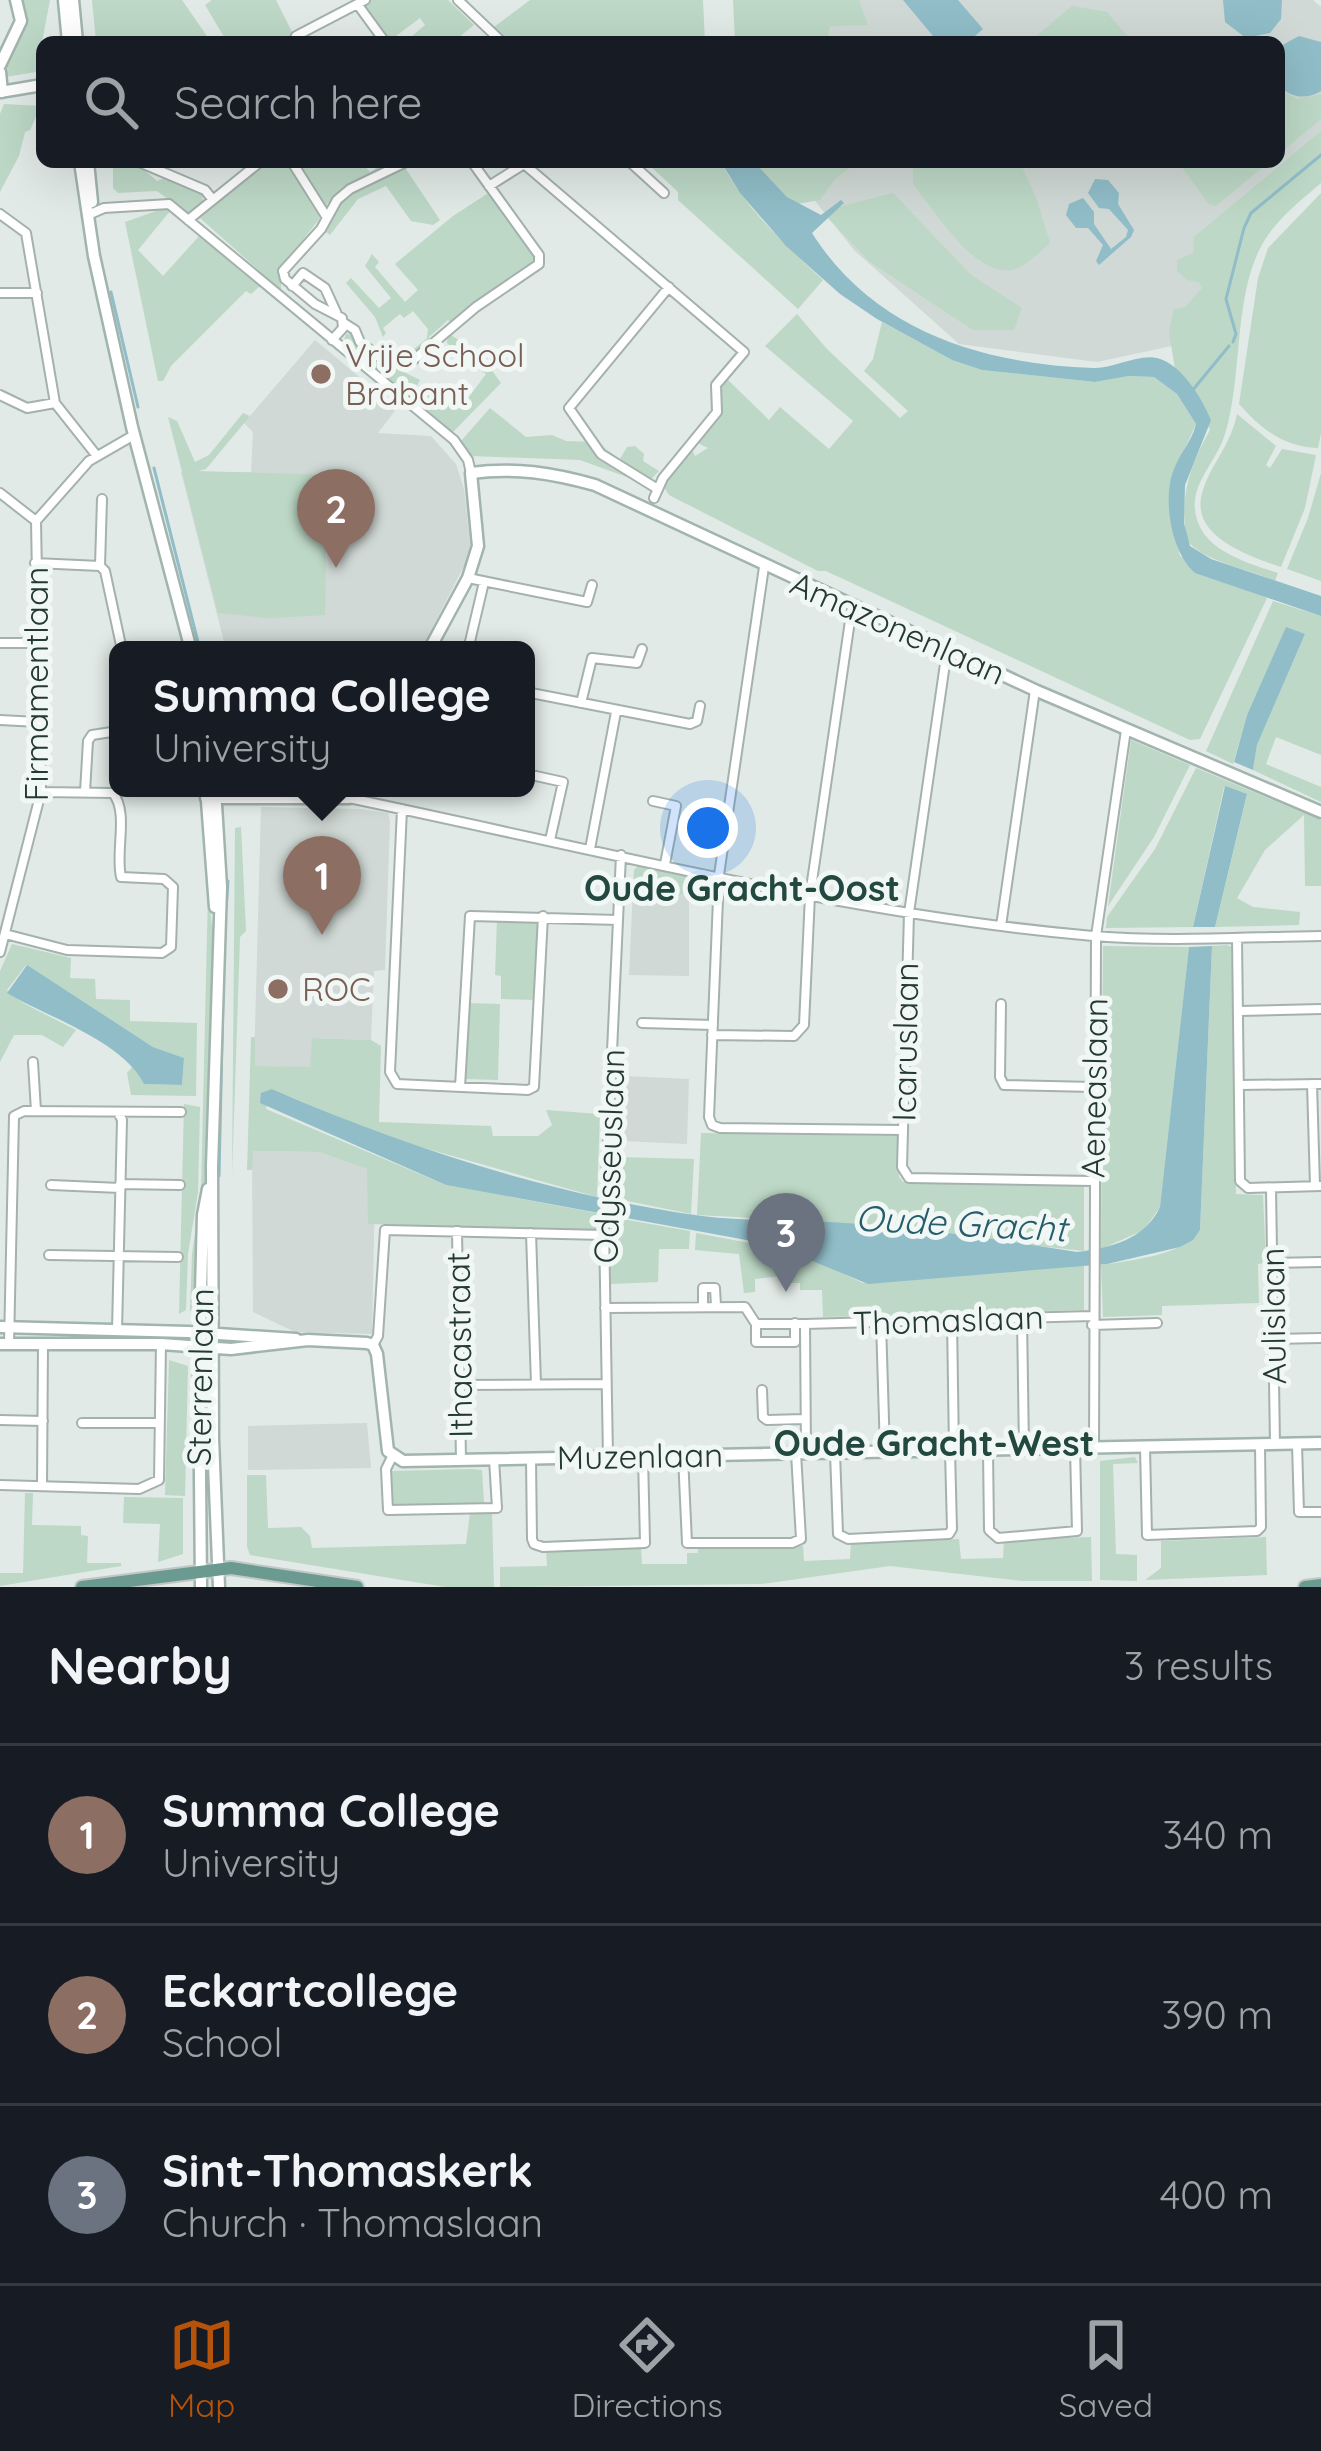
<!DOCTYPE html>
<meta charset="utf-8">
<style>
body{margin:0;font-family:Quicksand,sans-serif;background:#242831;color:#f1f3f6}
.you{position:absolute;left:708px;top:828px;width:42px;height:42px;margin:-30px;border:9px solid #fff;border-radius:50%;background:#1a73e8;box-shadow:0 0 0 18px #1a73e833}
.badge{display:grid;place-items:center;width:78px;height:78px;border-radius:50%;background:#b45309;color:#fff;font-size:39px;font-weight:700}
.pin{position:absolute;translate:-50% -99px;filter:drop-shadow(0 3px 6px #0008)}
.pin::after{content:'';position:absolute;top:63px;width:42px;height:36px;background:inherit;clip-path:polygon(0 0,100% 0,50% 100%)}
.popup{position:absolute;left:109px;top:641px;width:426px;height:156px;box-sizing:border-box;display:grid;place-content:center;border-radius:18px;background:#171b24;filter:drop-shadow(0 3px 9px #0005);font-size:39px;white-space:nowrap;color:#9ea1a6}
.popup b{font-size:45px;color:#f1f3f6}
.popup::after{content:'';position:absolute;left:50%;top:100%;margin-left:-24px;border:24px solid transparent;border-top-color:#171b24}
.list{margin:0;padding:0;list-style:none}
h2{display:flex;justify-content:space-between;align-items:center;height:156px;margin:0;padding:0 48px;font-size:51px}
h2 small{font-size:39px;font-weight:400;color:#9ea1a6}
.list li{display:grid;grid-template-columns:78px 1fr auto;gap:36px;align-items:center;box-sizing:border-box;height:180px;padding:0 48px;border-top:3px solid #363941}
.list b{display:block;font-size:45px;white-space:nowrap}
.list p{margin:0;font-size:39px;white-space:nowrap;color:#9ea1a6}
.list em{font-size:39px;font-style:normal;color:#9ea1a6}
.icon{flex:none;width:66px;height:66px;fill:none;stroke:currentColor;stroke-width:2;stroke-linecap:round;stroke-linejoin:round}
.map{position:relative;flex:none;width:1321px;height:1587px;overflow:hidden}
.search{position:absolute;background:#171b24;box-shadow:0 12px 48px #0002;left:36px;right:36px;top:36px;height:132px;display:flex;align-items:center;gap:30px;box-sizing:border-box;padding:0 42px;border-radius:18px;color:#9ea1a6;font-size:45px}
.sheet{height:696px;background:#171b24}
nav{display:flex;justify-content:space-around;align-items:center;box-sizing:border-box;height:168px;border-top:3px solid #363941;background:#171b24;font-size:33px;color:#9ea1a6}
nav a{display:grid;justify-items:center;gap:6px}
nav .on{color:#b45309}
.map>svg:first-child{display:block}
.built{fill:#d0d9d5}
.green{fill:#bdd8c6}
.water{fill:#90bdc8}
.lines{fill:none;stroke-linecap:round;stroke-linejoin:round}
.stream{stroke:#90bdc8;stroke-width:3}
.street-casing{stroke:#a5b1ad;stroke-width:12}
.secondary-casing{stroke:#a2b4ae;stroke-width:15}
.primary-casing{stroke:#c2c7c6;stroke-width:16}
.street{stroke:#fff;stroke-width:8}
.secondary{stroke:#fff;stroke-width:10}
.primary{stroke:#6b9a90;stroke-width:12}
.education-dot{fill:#8d6e63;stroke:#f1f7f4;stroke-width:4.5}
.labels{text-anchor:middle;stroke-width:10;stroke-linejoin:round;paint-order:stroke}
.education-label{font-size:33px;fill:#785e54;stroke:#f1f7f4;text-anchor:start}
.street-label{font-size:33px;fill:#243834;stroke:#f1f7f4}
.neighbourhood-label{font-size:36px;font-weight:bold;fill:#224840;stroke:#f1f7f4}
.water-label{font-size:36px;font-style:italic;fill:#265d6c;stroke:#f1f7f4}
</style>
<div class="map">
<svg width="1321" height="1587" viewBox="0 0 1321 1587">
<rect width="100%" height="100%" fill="#e1eae6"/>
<path class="built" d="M747 0H1313L1321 7V147L1243 215 1209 338 1097 362 959 344 854 250 784 162H1279V42H753Z
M315 340 397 408 378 433 431 436 456 464 464 489 471 552 421 650H226L181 472H251L253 432 244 423Z
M261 807 359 809 388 813 390 821 385 970 374 971 371 1040 313 1038 310 1068 254 1066Z
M633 890 689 895V976L629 975Z
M625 1076 689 1079 687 1144 622 1141Z
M252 1151 319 1152 368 1169 375 1188 372 1334 295 1332 253 1312Z
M367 1423 371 1468 248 1470V1426Z"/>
<path class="green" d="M23 0H50L42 42V71L5 77C2 48 31 30 23 0Z
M92 0H182L211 42H96Z
M212 0H276L294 36 291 42H227L205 5Z
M368 0H448L474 25 453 42H405L425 25 420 18 396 36 399 42H387L363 8Z
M530 0H703L705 42H510L494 27Z
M733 0H859L868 25 830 26 827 42H735Z
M1072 6 1107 12 1132 42H1080L1062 37 1029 42Z
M1279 89 1297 99 1321 94V119L1279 154Z
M4 104 41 106 30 130 25 132 19 156 0 192V114Z
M1321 131V183C1301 200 1276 220 1263 243 1233 294 1243 376 1225 434 1215 467 1182 489 1200 527 1212 553 1253 565 1278 573L1275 581C1249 569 1202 561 1187 540 1179 498 1189 467 1210 430L1186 381 1175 369 1169 332 1174 309 1185 307 1202 288 1199 282 1187 280 1177 271V260L1193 253 1194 237Z
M113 162H135L157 181 167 177 202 192 203 203 187 213 157 191 118 193 113 188Z
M266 162H286L320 218 282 267 281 290 200 218Z
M298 162H361L370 172 386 162H399L351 183 325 206Z
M646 162H721C745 208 785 245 823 280L798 309 678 200V192Z
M754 162H858L835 179 820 200 796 204 776 188Z
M913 162H1020L1037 200 1050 243C1041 251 1030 262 1020 267 981 286 939 216 918 191L913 183Z
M1178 162H1269L1216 206 1209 204Z
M404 166 440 220 433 225 411 221 386 186 358 199 330 235 326 232 339 202Z
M490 192 537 255V261L454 326 448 320 429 337V344L409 359 394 360 402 352 406 356 427 338 428 329 413 311 404 318 400 314 383 328 386 333 383 337 375 317 346 283 351 278 379 308 391 298 365 266 372 254 379 262 375 267 405 302 418 290 395 264 453 216Z
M893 193 970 274 1022 308 1014 330H973L870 262 827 217 839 207Z
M1321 193V433L1318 448C1284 447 1261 429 1239 404L1258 278 1268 248Z
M162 209 171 210 138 250 163 276 201 234 260 286 251 294 246 291 171 366 163 381H158L125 222Z
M797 314 827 349 900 418 908 411 864 371 873 359 882 322 952 360 982 370 1095 382 1129 376 1154 377 1177 394 1196 424 1171 479V513L1180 556 1267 598 1200 739 1190 740 826 571H818L669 495 663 486 692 450 695 456 708 448 698 443 722 412V380L727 379 769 420 780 407 829 449 853 421 765 346Z
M353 333 377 359 420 380 417 385 445 408 460 390 469 397 486 374 460 357 447 343 448 333 480 354 501 383 452 433 343 343 346 334Z
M490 408 526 437 552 435 566 441 596 442 620 459 627 447 635 446 644 454 643 461 659 471 646 484 580 460 471 456 461 441Z
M243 413 250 416 206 469 198 471 327 475 325 615 269 618 218 613 168 417 177 421 195 462 209 455Z
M1237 414 1276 446 1266 465 1270 468 1282 449 1316 455 1305 508 1281 567C1249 556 1187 536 1203 490 1212 462 1230 447 1237 414Z
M1321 473V581L1287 569 1308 518Z
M1273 601 1321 616V755L1276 737 1266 764 1321 787V802L1253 770 1257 745 1305 634 1286 628 1247 715 1233 764 1206 751Z
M1131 740 1190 765 1154 837 1108 906Z
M1196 768 1321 820V886H1305L1304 815 1265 850 1237 898 1253 907 1300 912 1299 925 1215 927 1247 795 1224 787 1193 927 1106 928 1107 917 1155 849Z
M241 827 246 931 240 937 232 1176 235 828Z
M638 866 703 880 705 895 633 893 634 870Z
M208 892 213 934 208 1160 195 1255 193 1311H190L192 1254 201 1192Z
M497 919 540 920 536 1000 501 999V976L495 975Z
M12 944 71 958 70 978 95 979 96 999 130 1000V1021L197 1023 196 1096 131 1095 127 1073 133 1066 145 1084 182 1085 184 1058 153 1047 26 965 7 990 23 1003 76 1030 63 1047 42 1035H14L0 1062V971Z
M1227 945 1231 947 1232 967 1236 1194 1263 1195 1266 1263 1258 1264 1259 1303 1162 1306V1315L1103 1317 1101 1265C1132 1260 1182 1256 1200 1230L1212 946Z
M1103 946 1189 947 1160 1207 1144 1230 1101 1249Z
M469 1003 500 1004 498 1080 466 1079Z
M251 1037H255V1066L310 1067 312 1038 371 1040 381 1046 379 1122 491 1126 493 1136H538L552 1125 546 1110 600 1114 597 1197 389 1138 272 1089 266 1109 446 1185 597 1213 596 1230 368 1224 367 1169 319 1152 253 1151 252 1170H247Z
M184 1104 200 1107 198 1192 188 1254 186 1310 179 1314Z
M701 1133 898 1136 899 1177 903 1182 1084 1186V1251L816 1221 697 1215Z
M617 1157 694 1159 691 1214 613 1198Z
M611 1217 690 1231 689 1249H659L658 1282 610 1284Z
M696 1233 797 1252 863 1283 1084 1265V1310L823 1317 822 1290H800V1283H782L781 1276 755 1279V1292L744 1293 739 1254 695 1250Z
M169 1360 188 1366 185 1496 165 1495Z
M1135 1457 1138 1463 1113 1464 1116 1554 1137 1555V1581L1100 1580V1461Z
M472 1469 482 1470 484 1503 392 1506V1471Z
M247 1475H266L268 1528 301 1527 310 1536 312 1548 466 1544 470 1513 492 1512 494 1587H445L250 1555 247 1547Z
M25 1493H33L32 1525 81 1526V1535L88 1536 87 1563H121V1566L0 1586V1573H23Z
M124 1497 183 1498V1554L158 1562 160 1524 123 1523Z
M1091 1537 1092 1581H1022L890 1566 762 1584 500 1587V1567L547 1566 546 1550 641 1547 642 1564H687V1553H698V1546H803L804 1561 850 1559 851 1543 959 1539 961 1559 1003 1558 1004 1540Z
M1266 1537 1267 1575 1145 1580 1161 1568V1541Z"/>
<path class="water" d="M903 0H958L983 29 968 42H938Z
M1223 0H1282L1281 19 1270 33 1246 38 1225 22Z
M1299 36 1321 42V91C1306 100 1292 98 1279 86V47Z
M721 162H754L787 197 821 215 841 200 844 203 812 233C874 331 982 364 1093 368 1114 369 1136 354 1157 358 1182 364 1202 399 1211 420L1185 485 1184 523 1190 546 1211 559 1321 596V616L1195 573C1171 552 1162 499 1174 469 1180 453 1192 441 1196 424L1177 394 1154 377 1129 376 1095 382 982 370 952 360 877 319 840 294 786 246 740 193Z
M1095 179 1108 180 1119 193 1118 204 1134 230 1131 237 1099 265 1096 261 1103 245 1088 228H1076L1066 215 1069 204 1083 198 1094 212V224L1111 249 1126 237 1128 230 1109 209 1099 208 1088 193Z
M1286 627 1305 634 1257 745 1253 770 1234 762 1247 715Z
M1225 786 1247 794 1215 927H1193Z
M1212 946 1200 1230 1193 1240 1180 1247 1107 1264 868 1284 774 1245 446 1185 260 1103 261 1093 272 1089C410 1149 554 1195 702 1216 739 1221 776 1219 812 1221 900 1225 991 1238 1077 1252 1109 1248 1145 1240 1160 1207L1189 947Z
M27 965 153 1047 184 1058 182 1085 144 1084C123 1041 47 1017 7 993Z"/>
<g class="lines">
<path class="stream" d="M111 292 138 407
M1233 342 1236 334 1226 299 1244 228 1251 213 1321 155
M1192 391 1229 346
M154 468 200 650
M226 910 228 881
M219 1176 224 950"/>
<defs>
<path id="street" d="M458 0 502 42
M358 5 385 42
M293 42 296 36 365 0
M139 162 205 190 213 200
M292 162 326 216
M630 162 664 193
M489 186 524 164 744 352 716 385 717 412 663 478 654 498
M0 214 26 233 55 403 97 456
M88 215 104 208 169 204 454 440 468 460 471 473
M188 220 260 162
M292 286 303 273 325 288 336 312
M0 293H37
M344 323 355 330 360 342 376 355 390 363 411 362 476 307 539 264V255L472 162
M332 340 343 328 342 318 315 304 285 279 283 271 321 229 337 200 350 189 406 162
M0 395 27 408 55 403
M656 488 601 454 569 408 669 287
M0 493 36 521
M35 563 100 566 105 571 122 650
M100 566 102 499
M764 567 719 875 709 1117 712 1125 720 1128 903 1130
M468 578 587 602 592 585
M0 643H36
M468 650 484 582
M947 650 909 913 902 1167 909 1178 1093 1181
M526 692 690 724 697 721 700 706
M581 703 592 658 637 663 642 649
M0 720 38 722
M536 776 563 782 550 840
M85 792 88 741 92 735 118 731
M349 798C595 849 842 914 1093 936 1169 942 1245 937 1321 936
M653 801 676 806 665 864
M402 809 390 1072 397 1084 528 1090 534 1087 543 916
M590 849 616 712
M1001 926 1035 690
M5 934 67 950 162 953 171 947 173 887 164 879 121 877C115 851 129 813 113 793L41 792
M1237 938 1240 1181 1248 1188 1321 1186
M0 952 41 792 36 521 89 461 134 435
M1001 1004 1000 1077 1004 1085 1094 1087
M1239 1011 1321 1009
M642 1023 713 1025
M712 1035 794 1036 804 1025 810 895 852 607
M33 1062 36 1111
M1312 1084 1315 1186
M1240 1085 1321 1084
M460 1087 470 916 618 920
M120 1184 180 1185
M51 1185 120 1188
M1271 1188 1275 1444
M457 1231 461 1460
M531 1233 536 1384
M49 1255 178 1257
M1272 1263 1321 1262
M703 1306V1288H715L716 1306
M605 1308 745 1307 756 1324
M1022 1318 1024 1449
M952 1320 954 1450
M881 1322 885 1452
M795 1323V1342H756V1324H805
M1092 1325 1157 1323
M117 1331 122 1120 119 1114
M1273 1339 1321 1338
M9 1344 14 1116 24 1111 181 1112
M373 1345 378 1336 385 1230 604 1235
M460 1385 606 1384
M762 1390 763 1417 767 1420 805 1419
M0 1420 43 1421
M82 1423H159
M1297 1444 1299 1512H1321
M1145 1447 1147 1535 1257 1531 1261 1527 1260 1445
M1094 1448 1096 936 1126 730
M988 1450 989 1530 998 1538 1077 1531 1075 1448
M806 1453 805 1324 1092 1316
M835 1453 838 1534 848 1539 949 1534 952 1529 950 1451
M683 1456 687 1543H792L801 1539 796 1453
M392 1457 386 1469 388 1510 497 1508 494 1459
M608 1457 604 1226 621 855
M531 1459 532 1539 534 1544 543 1547 645 1543 643 1456
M0 1485 139 1489 159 1480 161 1343
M42 1486 43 1345"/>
<path id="secondary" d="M64 0 68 42
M73 0 77 42
M0 65 21 21 16 0
M0 72 2 92
M0 92 42 85
M80 162 94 256 132 427 191 650
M88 162 92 202
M429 650 468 578 478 546 471 473C515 467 552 473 595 485L1037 691 1321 812
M206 788 215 907
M215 788 221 887 212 1167 213 1439 219 1587
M209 796 228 791 256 792
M206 798H349L355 788
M0 1327 188 1332 296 1339
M0 1344H161L231 1349 308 1340 367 1343 373 1345 377 1354 388 1451 403 1461 1321 1443
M201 1587 199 1369 203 1215 208 1189"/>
<path id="primary" d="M82 1587 231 1568 357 1587
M1305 1587 1321 1585"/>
</defs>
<use href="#street" class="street-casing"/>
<use href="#secondary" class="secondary-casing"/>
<use href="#primary" class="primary-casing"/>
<use href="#street" class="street"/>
<use href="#secondary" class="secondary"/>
<use href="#primary" class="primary"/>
</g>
<g class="education-dot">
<circle cx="321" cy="374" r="12"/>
<circle cx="278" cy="989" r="12"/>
</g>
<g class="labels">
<g class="education-label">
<text x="345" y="367">Vrije School<tspan x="345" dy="38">Brabant</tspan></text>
<text x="302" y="1001">ROC</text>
</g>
<g class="street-label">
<text transform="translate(898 628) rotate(24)" y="12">Amazonenlaan</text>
<text transform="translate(36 684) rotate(-90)" y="12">Firmamentlaan</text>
<text transform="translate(905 1042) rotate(-89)" y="12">Icaruslaan</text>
<text transform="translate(1094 1088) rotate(-89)" y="12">Aeneaslaan</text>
<text transform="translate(609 1156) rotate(-88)" y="12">Odysseuslaan</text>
<text transform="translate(1273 1316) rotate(-91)" y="12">Aulislaan</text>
<text transform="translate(948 1320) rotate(-2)" y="12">Thomaslaan</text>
<text transform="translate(459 1345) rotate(-91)" y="12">Ithacastraat</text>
<text transform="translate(200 1377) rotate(-89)" y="12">Sterrenlaan</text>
<text transform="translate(640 1456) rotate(-1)" y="12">Muzenlaan</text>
</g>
<g class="neighbourhood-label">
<text x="742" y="901">Oude Gracht-Oost</text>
<text x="934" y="1456">Oude Gracht-West</text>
</g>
<g class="water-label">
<text transform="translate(961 1223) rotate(3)" y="13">Oude Gracht</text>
</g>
</g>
</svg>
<div class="you"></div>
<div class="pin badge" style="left:322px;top:935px;background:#8d6e63">1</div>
<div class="popup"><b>Summa College</b>University</div>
<div class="pin badge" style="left:336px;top:568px;background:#8d6e63">2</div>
<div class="pin badge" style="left:786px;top:1292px;background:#6b7280">3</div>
<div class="search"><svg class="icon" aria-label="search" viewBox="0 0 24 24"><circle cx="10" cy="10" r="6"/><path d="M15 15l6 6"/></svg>Search here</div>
</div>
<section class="sheet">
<h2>Nearby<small>3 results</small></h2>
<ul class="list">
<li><span class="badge" style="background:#8d6e63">1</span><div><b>Summa College</b><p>University</p></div><em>340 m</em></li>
<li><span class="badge" style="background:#8d6e63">2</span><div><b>Eckartcollege</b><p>School</p></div><em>390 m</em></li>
<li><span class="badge" style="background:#6b7280">3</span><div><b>Sint-Thomaskerk</b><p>Church · Thomaslaan</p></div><em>400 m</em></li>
</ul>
</section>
<nav>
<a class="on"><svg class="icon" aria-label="map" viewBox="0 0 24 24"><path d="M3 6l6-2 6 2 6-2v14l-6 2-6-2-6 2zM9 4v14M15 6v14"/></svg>Map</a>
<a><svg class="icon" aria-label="directions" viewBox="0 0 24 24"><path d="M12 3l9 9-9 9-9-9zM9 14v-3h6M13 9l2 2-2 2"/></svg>Directions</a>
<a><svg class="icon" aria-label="saved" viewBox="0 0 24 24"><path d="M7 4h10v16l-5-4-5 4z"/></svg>Saved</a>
</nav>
